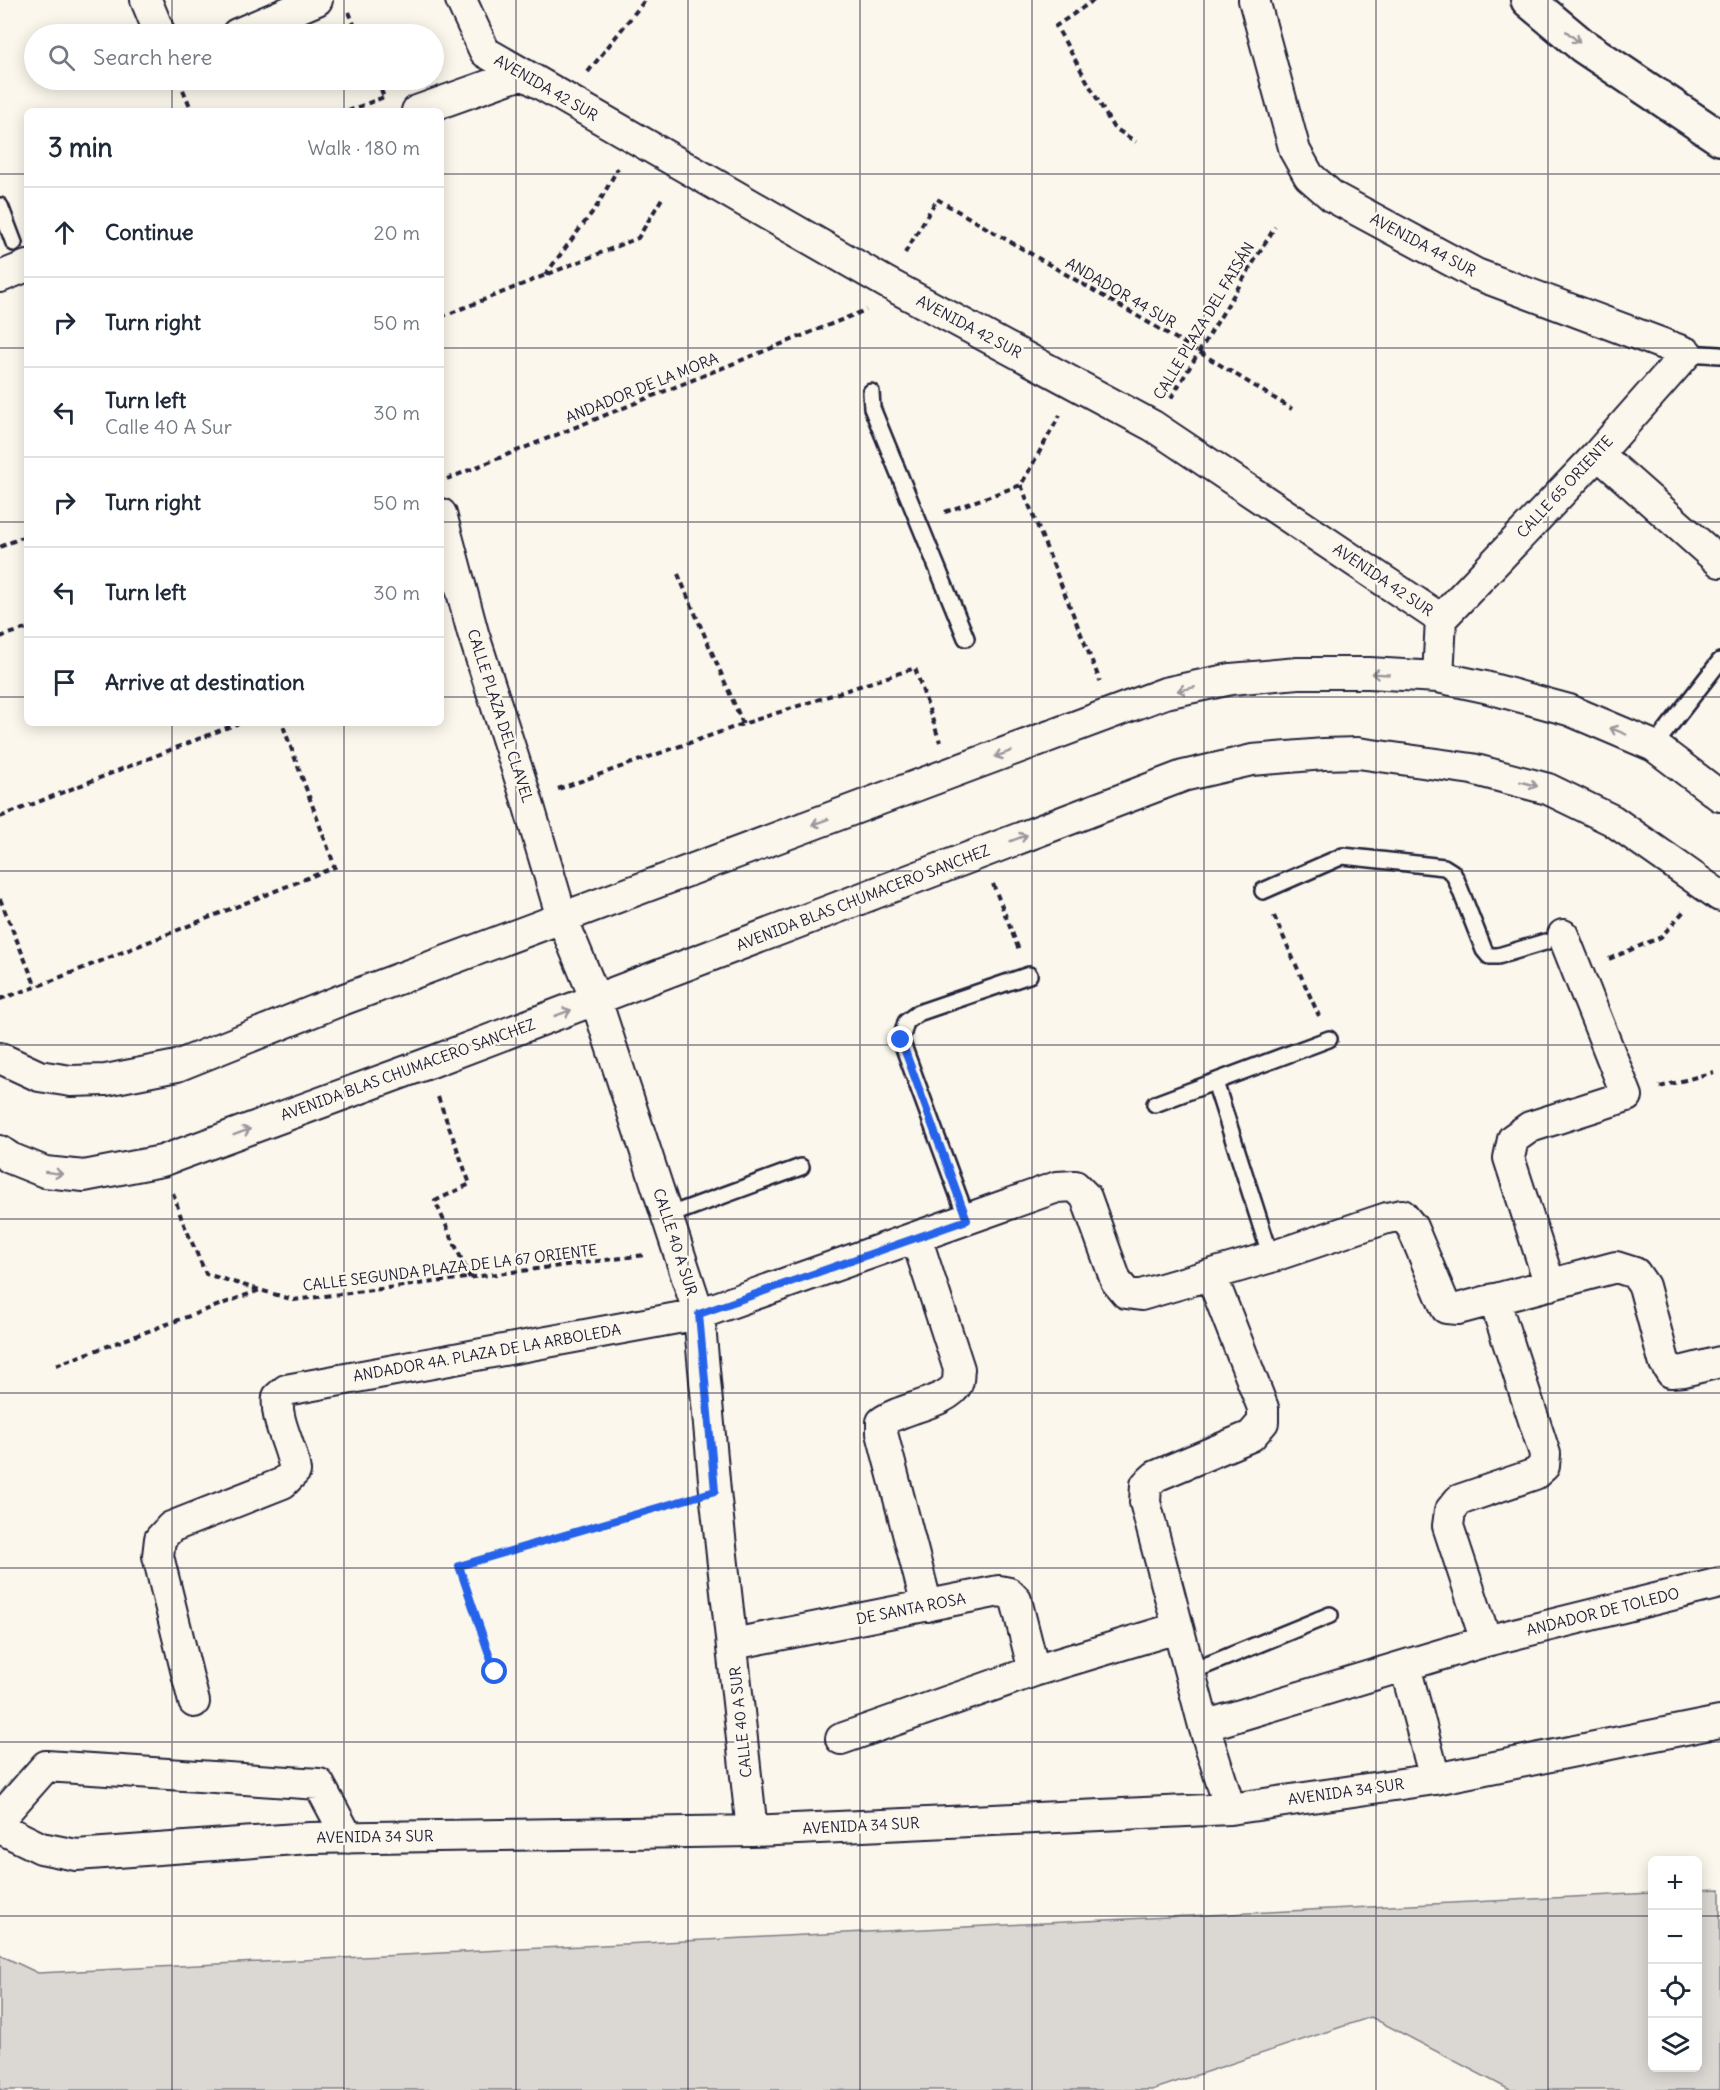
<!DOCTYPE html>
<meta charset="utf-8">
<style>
body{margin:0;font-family:Delius,sans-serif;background:#f6f6f7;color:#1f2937}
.controls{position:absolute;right:18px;bottom:18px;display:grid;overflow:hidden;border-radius:9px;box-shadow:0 3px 15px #0003}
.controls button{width:54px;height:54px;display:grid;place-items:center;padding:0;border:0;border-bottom:2px solid #e0e1e3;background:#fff;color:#1f2937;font:30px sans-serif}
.stop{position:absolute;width:18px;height:18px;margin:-14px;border:4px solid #2563eb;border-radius:50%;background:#fff}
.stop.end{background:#2563eb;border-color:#fff;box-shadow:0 2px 6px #0008}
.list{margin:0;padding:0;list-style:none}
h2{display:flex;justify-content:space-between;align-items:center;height:78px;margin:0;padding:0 24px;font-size:26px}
h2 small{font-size:20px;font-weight:400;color:#747a83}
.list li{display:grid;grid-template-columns:39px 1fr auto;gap:18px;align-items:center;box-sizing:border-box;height:90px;padding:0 24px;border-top:2px solid #e0e1e3}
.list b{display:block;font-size:22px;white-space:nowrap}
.list p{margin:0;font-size:20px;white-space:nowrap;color:#747a83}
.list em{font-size:20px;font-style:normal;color:#747a83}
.icon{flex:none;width:33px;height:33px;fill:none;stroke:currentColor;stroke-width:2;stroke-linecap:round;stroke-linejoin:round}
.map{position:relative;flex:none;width:1720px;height:2090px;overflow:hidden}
.search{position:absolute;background:#fff;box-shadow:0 3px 15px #0003;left:24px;top:24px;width:420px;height:66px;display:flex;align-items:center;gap:15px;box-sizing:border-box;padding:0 21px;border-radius:33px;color:#747a83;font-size:22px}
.panel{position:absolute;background:#fff;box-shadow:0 3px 15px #0003;left:24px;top:108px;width:420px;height:618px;border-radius:9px}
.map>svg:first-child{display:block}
.green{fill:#dbd8d3;stroke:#7e7d87;stroke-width:1.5}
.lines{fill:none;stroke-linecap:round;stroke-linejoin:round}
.service-casing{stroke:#22223b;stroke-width:20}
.minor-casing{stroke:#22223b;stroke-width:34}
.secondary-casing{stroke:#22223b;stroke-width:38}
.path{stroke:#22223b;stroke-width:4;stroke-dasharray:6 4.5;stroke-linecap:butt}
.service{stroke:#fbf7ec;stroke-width:15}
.minor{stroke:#fbf7ec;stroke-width:30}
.secondary{stroke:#fbf7ec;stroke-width:33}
.oneway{stroke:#99979c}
.route{stroke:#2563eb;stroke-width:8}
.grid{fill:none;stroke:#22223b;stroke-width:1.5;stroke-opacity:0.55}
.labels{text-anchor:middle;stroke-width:5;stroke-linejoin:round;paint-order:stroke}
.street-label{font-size:15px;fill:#22223b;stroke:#fbf7ec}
</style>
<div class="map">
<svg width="1720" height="2090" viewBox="0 0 1720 2090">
<rect width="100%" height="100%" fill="#fbf7ec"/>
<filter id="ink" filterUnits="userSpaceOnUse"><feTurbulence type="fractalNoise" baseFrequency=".0167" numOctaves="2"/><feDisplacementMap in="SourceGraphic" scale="12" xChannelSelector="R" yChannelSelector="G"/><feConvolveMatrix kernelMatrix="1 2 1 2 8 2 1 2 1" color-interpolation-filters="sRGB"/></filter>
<g filter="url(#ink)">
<path class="green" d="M1720 1889V2090H1510L1371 2017 1152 2090H0V1955L38 1973 1652 1893V2068H1698V1890Z"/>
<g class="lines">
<defs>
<path id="service" d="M0 206 14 243
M1687 353 1720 355
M871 392 872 408 966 638
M1654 746 1720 661
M1263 891 1343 856 1444 867 1452 872 1456 879 1484 950 1489 956H1498L1545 942
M1215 1082 1271 1257
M1155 1104 1329 1039
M667 1216 801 1167
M967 1219 901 1040 906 1022 918 1013 1029 975
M1190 1672 1330 1615"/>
<path id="minor" d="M146 0 160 34
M461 0 485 52 887 283 1153 426 1441 619 1438 677
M1254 0 1295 151 1309 176 1333 197 1476 274 1687 353 1598 454 1441 619
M237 34 317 0
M417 111 521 74
M0 277 27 266
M1598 454 1720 562
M441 514 473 633 527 800 562 918 596 1000 699 1314 715 1491 752 1831
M0 1058 39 1076 71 1081 106 1080 177 1066 339 1001 1165 693 1231 679 1298 673H1369L1438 677 1485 687 1569 710 1654 746 1720 796
M0 1151 10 1158 45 1172 84 1176 162 1161 426 1064 1183 776 1252 760 1324 754 1358 753 1472 769 1548 789 1612 820 1720 896
M916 1237 959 1369C958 1373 959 1380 957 1384 948 1403 900 1408 882 1422V1433L927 1606
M1211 1275 1263 1408V1422L1251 1436 1156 1476 1146 1485 1145 1502 1204 1726 1230 1809
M1550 1285 1509 1158 1513 1139 1530 1127 1627 1096 1563 935
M1486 1641 1448 1526 1450 1511 1459 1500 1535 1474 1544 1466 1545 1454 1494 1299
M733 1644 999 1591 1009 1593 1016 1600 1034 1671
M1405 1666 1435 1779
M194 1702 158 1556 160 1539 171 1527 283 1483 295 1471C292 1446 275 1422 278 1397L286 1390 699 1314 1057 1187 1075 1186 1086 1197 1116 1281 1126 1293 1141 1295 1271 1257 1387 1218 1402 1215 1412 1227 1446 1308 1458 1309 1616 1267 1635 1273 1644 1286 1664 1361 1671 1372 1684 1371 1720 1362
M1204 1726 1486 1641 1720 1583
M841 1739 1034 1671 1177 1628
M0 1818 46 1766 319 1784 348 1838
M0 1828 41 1848 76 1855 310 1838 752 1831 1230 1809 1435 1779 1720 1722"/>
<path id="secondary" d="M1528 0 1583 46 1720 138"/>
</defs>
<use href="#service" class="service-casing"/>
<use href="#minor" class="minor-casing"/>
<use href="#secondary" class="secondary-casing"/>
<path class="path" d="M1094 0 1056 26 1113 127 1136 142
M349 12 358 34
M588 72 645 0
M179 80 192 111
M377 80 384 97
M348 111 384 97
M905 253 937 199 1199 352 1292 409
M545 275 597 206 618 168
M441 317 638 238 664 195
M1171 398 1275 227
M447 479 866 310
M1021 485 1100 681
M945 512 1021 485 1060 415
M0 547 27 535
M678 574 743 724
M0 637 27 628
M558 789 743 724 915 668 940 742
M0 817 239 723
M993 884 1019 950
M0 899 36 987
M1274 916 1319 1016
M1609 959 1661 937 1684 911
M0 999 36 987 335 867 282 723
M1660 1087 1714 1072
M438 1097 470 1184 435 1201 470 1278
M173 1193 182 1220 206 1274 294 1300 645 1255
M56 1365 260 1290
M495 1672 459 1566 682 1501"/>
<use href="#service" class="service"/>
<use href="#minor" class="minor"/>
<use href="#secondary" class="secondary"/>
</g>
<defs><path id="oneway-shaft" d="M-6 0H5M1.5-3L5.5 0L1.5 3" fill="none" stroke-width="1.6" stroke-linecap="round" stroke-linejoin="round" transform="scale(1.5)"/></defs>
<g class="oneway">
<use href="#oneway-shaft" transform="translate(1573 37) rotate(40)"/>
<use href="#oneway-shaft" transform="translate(1380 674) rotate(-177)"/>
<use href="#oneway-shaft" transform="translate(1186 689) rotate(168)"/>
<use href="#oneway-shaft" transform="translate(1618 731) rotate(-157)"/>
<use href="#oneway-shaft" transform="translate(1003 754) rotate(159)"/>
<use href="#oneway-shaft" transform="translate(1529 784) rotate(15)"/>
<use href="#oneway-shaft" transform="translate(820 822) rotate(160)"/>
<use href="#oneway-shaft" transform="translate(1019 838) rotate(-21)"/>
<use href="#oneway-shaft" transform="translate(563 1013) rotate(-20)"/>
<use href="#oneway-shaft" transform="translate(242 1132) rotate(-20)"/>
<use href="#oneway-shaft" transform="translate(54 1173) rotate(7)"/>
</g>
</g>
<g class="lines" filter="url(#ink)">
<path class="route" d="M495 1672 459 1566 715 1491 699 1314 967 1220 901 1040"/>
</g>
<path class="grid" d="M172 0V34M344 0V34M516 0V2090M688 0V2090M860 0V2090M1032 0V2090M1204 0V2090M1376 0V2090M1548 0V2090M172 80V111M344 80V111M0 174H27M441 174H1720M0 348H27M441 348H1720M0 522H27M441 522H1720M0 697H27M441 697H1720M172 723V2090M344 723V2090M0 871H1720M0 1045H1720M0 1219H1720M0 1393H1720M0 1568H1720M0 1742H1720M0 1916H1652M1698 1916H1720"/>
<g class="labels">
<g class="street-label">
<text transform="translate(546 88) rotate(30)" y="5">AVENIDA 42 SUR</text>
<text transform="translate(1423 245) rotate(28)" y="5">AVENIDA 44 SUR</text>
<text transform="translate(1121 293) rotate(30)" y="5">ANDADOR 44 SUR</text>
<text transform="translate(1204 321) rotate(-59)" y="5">CALLE PLAZA DEL FAISÁN</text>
<text transform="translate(969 327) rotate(28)" y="5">AVENIDA 42 SUR</text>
<text transform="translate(642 388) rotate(-22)" y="5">ANDADOR DE LA MORA</text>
<text transform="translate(1565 487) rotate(-47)" y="5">CALLE 65 ORIENTE</text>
<text transform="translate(1383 580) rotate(34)" y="5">AVENIDA 42 SUR</text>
<text transform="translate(500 716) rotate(72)" y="5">CALLE PLAZA DEL CLAVEL</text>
<text transform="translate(863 898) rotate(-21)" y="5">AVENIDA BLAS CHUMACERO SANCHEZ</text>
<text transform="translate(408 1070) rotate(-20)" y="5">AVENIDA BLAS CHUMACERO SANCHEZ</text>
<text transform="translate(675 1242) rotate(72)" y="5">CALLE 40 A SUR</text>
<text transform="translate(450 1268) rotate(-7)" y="5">CALLE SEGUNDA PLAZA DE LA 67 ORIENTE</text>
<text transform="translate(487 1353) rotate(-10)" y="5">ANDADOR 4A. PLAZA DE LA ARBOLEDA</text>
<text transform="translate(911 1609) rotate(-11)" y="5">DE SANTA ROSA</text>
<text transform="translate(1603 1612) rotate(-14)" y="5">ANDADOR DE TOLEDO</text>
<text transform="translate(741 1722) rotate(-96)" y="5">CALLE 40 A SUR</text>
<text transform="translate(1346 1792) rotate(-8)" y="5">AVENIDA 34 SUR</text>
<text transform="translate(861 1826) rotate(-3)" y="5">AVENIDA 34 SUR</text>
<text transform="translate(375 1837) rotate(-1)" y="5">AVENIDA 34 SUR</text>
</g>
</g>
</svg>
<div class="controls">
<button>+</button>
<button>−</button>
<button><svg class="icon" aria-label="locate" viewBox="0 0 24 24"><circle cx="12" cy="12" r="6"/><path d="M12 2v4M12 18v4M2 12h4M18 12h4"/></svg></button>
<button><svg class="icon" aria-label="layers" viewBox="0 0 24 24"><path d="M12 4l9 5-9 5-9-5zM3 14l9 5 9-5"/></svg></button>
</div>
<div class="stop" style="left:495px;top:1672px"></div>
<div class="stop end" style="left:901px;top:1040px"></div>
<div class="search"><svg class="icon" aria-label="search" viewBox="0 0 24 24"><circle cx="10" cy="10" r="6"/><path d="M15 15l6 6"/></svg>Search here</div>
<section class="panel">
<h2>3 min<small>Walk · 180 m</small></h2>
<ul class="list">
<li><svg class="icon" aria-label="ahead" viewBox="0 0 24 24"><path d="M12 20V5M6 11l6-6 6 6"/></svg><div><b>Continue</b></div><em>20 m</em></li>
<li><svg class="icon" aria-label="right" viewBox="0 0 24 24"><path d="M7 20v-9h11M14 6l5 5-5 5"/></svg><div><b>Turn right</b></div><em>50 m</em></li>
<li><svg class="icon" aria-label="left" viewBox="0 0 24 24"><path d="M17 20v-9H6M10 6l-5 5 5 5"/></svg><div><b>Turn left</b><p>Calle 40 A Sur</p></div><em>30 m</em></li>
<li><svg class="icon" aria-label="right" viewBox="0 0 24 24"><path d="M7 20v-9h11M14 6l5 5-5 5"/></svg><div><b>Turn right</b></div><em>50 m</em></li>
<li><svg class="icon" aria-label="left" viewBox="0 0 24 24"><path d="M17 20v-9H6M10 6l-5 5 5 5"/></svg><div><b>Turn left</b></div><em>30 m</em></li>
<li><svg class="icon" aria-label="arrive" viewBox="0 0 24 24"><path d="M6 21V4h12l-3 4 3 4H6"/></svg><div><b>Arrive at destination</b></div></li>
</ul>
</section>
</div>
